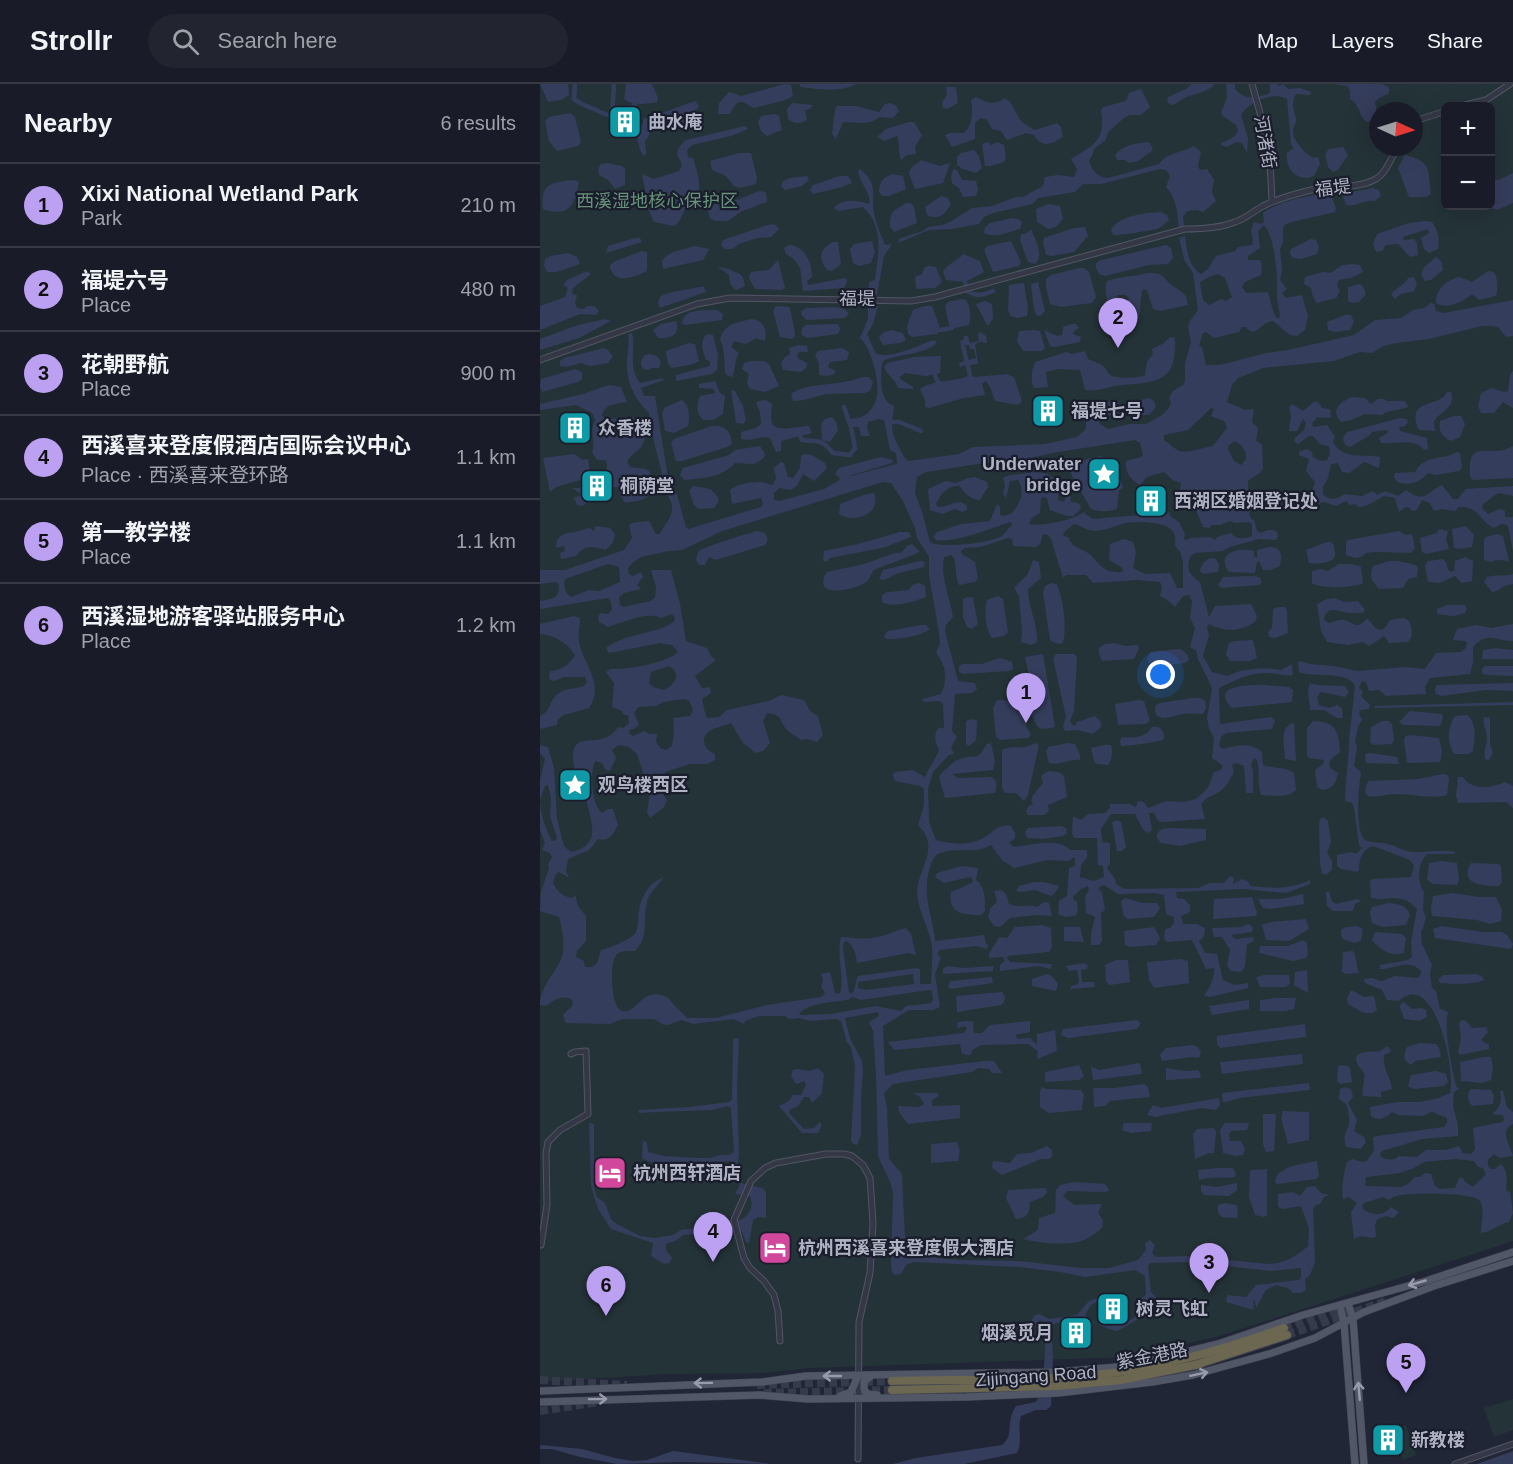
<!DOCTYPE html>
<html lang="en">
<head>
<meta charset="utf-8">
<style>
  body { margin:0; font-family:Helvetica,"Noto Sans SC",sans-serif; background:#222530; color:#f1f3f6 }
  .controls { position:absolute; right:18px; top:18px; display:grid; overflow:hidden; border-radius:9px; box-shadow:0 6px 24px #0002 }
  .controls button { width:54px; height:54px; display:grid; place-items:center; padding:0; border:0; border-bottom:2px solid #373a45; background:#191c28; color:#f1f3f6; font:30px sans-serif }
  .compass { position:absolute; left:829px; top:18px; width:54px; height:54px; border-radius:50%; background:#191c28; box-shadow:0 6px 24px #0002; rotate:94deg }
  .you { position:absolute; left:621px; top:591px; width:21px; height:21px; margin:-15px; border:4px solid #fff; border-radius:50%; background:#1a73e8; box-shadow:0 0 0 9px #1a73e833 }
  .badge { display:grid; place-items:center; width:39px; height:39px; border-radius:50%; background:#bca0f2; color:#111; font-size:20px; font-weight:700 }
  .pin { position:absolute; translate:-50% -50px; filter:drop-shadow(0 2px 3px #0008) }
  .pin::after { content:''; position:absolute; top:32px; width:21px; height:18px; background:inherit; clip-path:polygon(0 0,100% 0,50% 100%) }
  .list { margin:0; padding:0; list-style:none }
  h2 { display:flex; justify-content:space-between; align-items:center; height:78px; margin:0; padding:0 24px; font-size:26px }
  h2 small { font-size:20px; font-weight:400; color:#9fa1a8 }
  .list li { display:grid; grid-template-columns:39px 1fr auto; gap:18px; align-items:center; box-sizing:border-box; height:84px; padding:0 24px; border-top:2px solid #373a45 }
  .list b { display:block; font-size:22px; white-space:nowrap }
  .list p { margin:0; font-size:20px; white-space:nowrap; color:#9fa1a8 }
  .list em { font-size:20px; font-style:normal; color:#9fa1a8 }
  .icon { flex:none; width:33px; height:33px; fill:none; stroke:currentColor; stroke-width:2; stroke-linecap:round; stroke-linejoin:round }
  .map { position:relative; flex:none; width:973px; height:1380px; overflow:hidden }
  header { display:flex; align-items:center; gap:36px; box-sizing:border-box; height:84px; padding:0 30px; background:#191c28; border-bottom:2px solid #373a45 }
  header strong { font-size:28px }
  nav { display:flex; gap:33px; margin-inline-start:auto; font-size:21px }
  .search { width:420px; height:54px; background:#222530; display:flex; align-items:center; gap:15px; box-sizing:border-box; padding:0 21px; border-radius:33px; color:#9fa1a8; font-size:22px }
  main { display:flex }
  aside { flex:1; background:#191c28 }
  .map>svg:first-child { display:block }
  .green { fill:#243338; fill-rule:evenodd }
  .water { fill:#353d5c; fill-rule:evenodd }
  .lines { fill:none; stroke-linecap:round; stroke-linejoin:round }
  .canal { stroke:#353d5c; stroke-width:4.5 }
  .highway-tunnel { stroke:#363b4b; stroke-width:8; stroke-dasharray:8 4; stroke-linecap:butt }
  .minor-casing { stroke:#525564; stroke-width:7 }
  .major-casing { stroke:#3e4150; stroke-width:8 }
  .highway-casing { stroke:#3f4251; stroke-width:10 }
  .minor { stroke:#343846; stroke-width:5 }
  .major { stroke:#525767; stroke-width:7 }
  .highway { stroke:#6c6751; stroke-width:8 }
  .oneway { stroke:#979bac }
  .labels { text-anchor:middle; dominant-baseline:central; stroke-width:4.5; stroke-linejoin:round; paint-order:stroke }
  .poi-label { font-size:18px; font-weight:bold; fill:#aeb2c3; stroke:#1a1d2b; text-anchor:start }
  .street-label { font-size:18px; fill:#aeb2c3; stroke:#1a1d2b }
  .park-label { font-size:18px; fill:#67927a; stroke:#1a1d2b }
</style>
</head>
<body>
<header>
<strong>Strollr</strong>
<div class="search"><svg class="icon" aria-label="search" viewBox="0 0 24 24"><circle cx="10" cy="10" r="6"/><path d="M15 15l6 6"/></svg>Search here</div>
<nav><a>Map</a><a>Layers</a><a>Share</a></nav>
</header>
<main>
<aside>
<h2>Nearby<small>6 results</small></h2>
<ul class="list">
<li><span class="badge">1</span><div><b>Xixi National Wetland Park</b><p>Park</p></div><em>210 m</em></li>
<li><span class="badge">2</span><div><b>福堤六号</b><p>Place</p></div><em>480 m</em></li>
<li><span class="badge">3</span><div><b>花朝野航</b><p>Place</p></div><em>900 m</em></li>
<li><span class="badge">4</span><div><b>西溪喜来登度假酒店国际会议中心</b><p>Place · 西溪喜来登环路</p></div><em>1.1 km</em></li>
<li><span class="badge">5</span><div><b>第一教学楼</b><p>Place</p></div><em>1.1 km</em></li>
<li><span class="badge">6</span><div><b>西溪湿地游客驿站服务中心</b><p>Place</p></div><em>1.2 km</em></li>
</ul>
</aside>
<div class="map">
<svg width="973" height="1380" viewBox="0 0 973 1380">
  <rect width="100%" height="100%" fill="#212636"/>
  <g class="green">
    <path d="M0 0H973V1157L680 1252 588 1273 269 1284 224 1289 125 1290 0 1298ZM906 22H950V122H906ZM838 27H874V63H838Z"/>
    <polygon points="973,1315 973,1346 954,1353 944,1324"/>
    <polygon points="866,1341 876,1371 863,1376 853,1345"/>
  </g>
  <g class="water">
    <polygon points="0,0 28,0 29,11 21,16 8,18"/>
    <path d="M86 0H112L118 14 117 18C106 20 93 22 84 15Z"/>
    <path d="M245 0 251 1 253 12C242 19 227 20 214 24 201 17 198 13 190 30H178L179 19 189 8 201 12Z"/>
    <path d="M260 0H316C299 9 278 5 260 3Z"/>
    <path d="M652 0H675C666 9 656 9 644 14 640 16 637 20 632 21L627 18 628 13 646 5Z"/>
    <path d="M686 0H695V5C706 17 717 14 730 9V0H737L739 2 743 0 748 5 760 4 771 8 770 11 756 10C751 19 753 25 756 34 757 39 753 42 753 48 753 57 766 70 773 74L778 73 780 80 774 92C758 99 745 85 747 69L754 64 751 61 747 15C735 7 708 18 701 31L708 54 707 69 702 59 697 58 686 63 680 60 695 52 698 47 696 41 683 32 681 29 687 13Z"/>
    <path d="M795 0H842L849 3V10L839 14 835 18 838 36 827 38C818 31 820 20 810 15V6L807 2Z"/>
    <polygon points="406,3 416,3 418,19 407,25 403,24 402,18 407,11"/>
    <path d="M601 5 610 23 601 31H590L584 34 568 48 566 56 555 64 549 78C553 87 557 93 568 94L619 80C627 68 643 69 654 62L661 68 658 82 660 86 667 85 674 96 672 108 676 117 663 128 657 126 647 127 643 133 644 143 639 144C637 128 637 115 626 103L630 92 626 86 620 85 561 100H543L535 108 498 114 492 120 453 129 444 133 439 140 412 145 389 146 358 159 359 155 383 147 388 143 403 141 412 137 432 124 452 122 476 113H483L503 102 505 93 518 91 534 93 537 85 531 75C554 61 566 56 561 26L563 23 586 17 589 9Z"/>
    <path d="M436 13C447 19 454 22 465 14 473 20 474 25 479 34 482 39 489 43 495 46L517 39 521 43 523 53C512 60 502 65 494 51L486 49 467 56 461 47 452 45 447 36 441 34 435 39V55L412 63 405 51 410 49H424C433 40 433 28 431 16Z"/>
    <path d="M155 17 159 22C151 34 137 49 121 41L119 34 122 29Z"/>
    <path d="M252 19 273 21 270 25 265 26 267 36C260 40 254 40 248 35L247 25Z"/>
    <path d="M350 19 356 21 359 27 353 34 339 33C331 42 314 38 303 38L296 55 292 50 295 26 297 22H316L339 28 345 20Z"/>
    <polygon points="30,29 35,33 41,58 38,62 17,67 9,57 5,37 9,33"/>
    <polygon points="235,30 239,32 242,46 227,52 221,47 218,38 221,32"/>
    <path d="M107 34 111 36C111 45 111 51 105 57L106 70 104 72C99 68 96 50 97 43L103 40V35Z"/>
    <path d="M369 38H374L382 51 375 63 376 70 367 71 361 76C358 67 360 60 357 52L344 57 337 53 346 45Z"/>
    <path d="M205 42 208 45 191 52 152 61 147 66 148 73 153 74C156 83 163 104 157 113 154 118 147 121 144 127 140 135 141 137 134 142L114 138 110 130 102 90 114 95 139 87 142 81 137 70 139 63 146 56Z"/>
    <polygon points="448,58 451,61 457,58 464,61 466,74 464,78 451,82 445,82 442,60"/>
    <path d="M606 58 610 59 613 66 598 77 589 79 585 76H577L575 71C583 61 594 60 606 58Z"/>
    <polygon points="803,63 808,71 798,86 793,88 788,83 785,70 789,65"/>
    <polygon points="434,66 439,72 442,84 436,89 423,85 417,81 417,73 421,69"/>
    <polygon points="199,69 211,69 217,94 216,100 200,104 194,102 186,92 172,86 170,77"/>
    <path d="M865 71C892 78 888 85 891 110L886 113H869L858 84Z"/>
    <polygon points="381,76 400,82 410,79 403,99 375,105 369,90 371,84"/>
    <polygon points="68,79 82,82 85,85 85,101 75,105 68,96 59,91 58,85 61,80"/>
    <path d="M320 85C340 102 330 108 334 129 336 140 341 151 345 161L352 160 344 172 337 211 328 210 329 198 335 196C338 169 345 143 323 123L298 127 294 124C304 113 318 117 329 120 332 108 319 100 318 87Z"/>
    <polygon points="413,85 417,86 422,96 436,97 438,105 436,112 423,113 419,104 412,99 411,93"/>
    <polygon points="973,89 973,119 957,126 944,122 950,122 951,96 958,96"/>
    <path d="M352 90 363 92 366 105 349 112H342L339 108C339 98 343 94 352 90Z"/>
    <polygon points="267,92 269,96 262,102 245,106 241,102 243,97 250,94"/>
    <polygon points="300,92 308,92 312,99 302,103 273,110 270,106 273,101"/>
    <path d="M34 96 39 98C35 121 29 134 3 125 0 99 12 98 34 96Z"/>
    <path d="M833 104 839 106 841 112 835 117C825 115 816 123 806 121L803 113 806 109Z"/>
    <polygon points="219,107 226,108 227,118 200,128 188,137 175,137 170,134 168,127 170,121 200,115"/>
    <path d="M784 110 792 113 796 124 795 128 752 138 745 141 743 144V158L740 165 742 187 740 196 747 205 742 209 746 214 762 211 768 232 765 246 757 252 750 251 733 237C723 238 720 246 712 248L705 243H702L699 248 674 254 666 248 663 249 659 261 662 263 666 281H680L726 269 748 266 814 251 835 236 861 234 873 226 884 224 891 219 894 220 896 227 904 229 973 216V252L966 253 959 244 953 242H942L889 255 856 259 843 262 832 269 820 268 794 277 723 284 698 294 692 301 687 318 705 326 714 325 712 338 718 344 716 357 722 360 723 384 721 388 708 397V406L714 411 709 430 711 435 714 436 717 447 721 449C727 446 731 444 737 448L738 452 736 456 719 455 690 463 683 467 655 469 650 473C646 486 650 491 660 498L669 533 675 522 711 520 717 532 715 538C700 548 684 548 669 540L667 544 669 551 663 572 672 588 688 592C701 584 726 583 741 586L752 580 753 591C743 593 738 589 729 589 708 589 698 595 679 604L680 640 731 633 735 637 732 645 686 649 681 653 679 661 682 665C697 662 709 657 722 668L723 681C734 685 745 682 754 689L756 706C747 715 733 711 721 711 717 700 720 688 717 676L714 674 711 681 713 686V709H706L704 682 696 679 692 681 694 687C691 695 686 703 679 708 672 712 666 713 661 720L665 735 622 738 618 737 614 729H609L612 746 609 749 603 746 595 730H571L561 745 562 758 570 759V780L567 783C570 790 576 793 576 800L584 805 658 804 670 799H684L690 792 694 794 693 800 702 795 708 797 710 802C734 804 748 806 770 796V800L746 809 703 805 636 808 637 814 644 815 650 821V828L641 832 643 840H656L665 844 664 852 659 857 665 869 677 870 683 896 694 901 708 899V904L670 913 664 912C669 905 675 893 674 884L666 885 652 856 627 858 624 854 625 845 630 844 634 839V833L626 830 624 811 615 809 578 810 564 801 558 804 562 808 565 826 561 829 562 857 559 861H551V849L555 833 546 829 545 813 549 806 548 802 541 805 533 813 534 817 537 816 538 828 535 832 525 833 518 830 519 817 527 812 529 784 535 782V773L528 777 507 776 474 784 462 776 451 761C447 763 442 765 438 766 425 767 412 765 400 769 389 772 386 800 387 811 388 827 394 841 395 857L444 851 446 860H448L447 865 437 862 400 866 397 870 401 874 395 890 400 923 393 926H369L343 942 345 992 368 986 445 977H454L462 989H452L449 985 438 984 432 988 353 1000 344 1009 347 1023 349 1075 362 1090 365 1155 372 1171 419 1176 479 1177 541 1184H569L598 1176 606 1166 605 1159 610 1156 615 1161 612 1169 616 1173 647 1172 729 1180C746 1179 755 1173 768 1162L769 1145 761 1122 743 1125 738 1123V1110L753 1108 760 1112 767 1103 775 1102 781 1109 789 1111 784 1113 780 1120 776 1121 773 1125 775 1178 770 1191 765 1195 766 1206 761 1209H753L748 1204 736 1201 726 1206 716 1224 715 1217 713 1216 714 1226 686 1218 687 1211 706 1213 716 1201 759 1196 761 1193V1184L731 1187 650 1178 610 1179 608 1182 611 1208 616 1213 607 1225 606 1233 598 1235 578 1247C568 1246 560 1240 550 1237 539 1234 522 1237 511 1241L513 1273 511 1322 506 1326H496L481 1332C477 1344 483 1358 477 1369L424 1380H353L376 1374 462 1361C475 1351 465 1338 476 1322L496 1318C505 1305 505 1261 506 1244L500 1236 493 1246 476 1245 475 1241 490 1239 495 1231 500 1230 509 1235 537 1231 549 1217 561 1213 562 1215 551 1221 545 1231C561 1247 583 1244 599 1230L600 1221 597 1215 604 1213 606 1210 605 1192 595 1186 545 1193 520 1188 479 1183 375 1178 367 1180 361 1190 355 1191 352 1188 351 1179 353 1109C351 1095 342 1084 338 1071L336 990 333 947 329 938 339 932 338 928 305 934 310 954 322 977 323 988 321 1011V1051L317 1061 313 1060 311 1056 315 983 311 963 307 959 301 937 296 935 270 937 259 934 249 935 245 932H219L205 937 204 940 194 935 153 940 142 936 128 941 122 940 114 935H82L70 940 26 939 23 931 33 921 32 916C22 910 14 916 6 922L0 921C0 903 14 891 21 875 26 863 22 844 19 833L0 827 1 808 9 784 8 780 12 773 10 769 2 766 5 759 0 746V717C1 732 5 744 12 757H15L17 753 10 733 11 715 8 701 5 702 0 716V696L5 675 0 669V661L8 663 14 684 17 735 24 762 31 768C68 760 46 729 44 704 37 695 27 670 37 660 43 653 66 662 78 643L83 644 89 639 88 631H84L82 627 72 623 74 599 66 588 70 585C86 586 127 579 138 568L132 561 120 559 69 569 66 564C85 549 113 551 134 538L135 534 132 530 121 534C106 527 83 539 68 543L59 538 58 532 61 529 68 530 72 526 71 518 68 514 0 525V517C12 515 22 514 18 499L15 498 0 500V486H25L84 466 92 454 89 442 91 439 109 437 116 450H120C123 441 132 435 132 425 133 416 126 412 124 403 122 397 122 391 121 385 116 366 111 349 109 329 96 316 86 300 87 279 87 269 90 260 88 250L92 249 93 253C94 270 89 285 100 299L123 294 124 296 101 304 104 312H115L128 394 130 402 137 411 146 443 148 445 221 423 223 420 221 414 192 420 190 406C195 401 210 398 219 398 224 397 228 401 233 401L236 394 234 384 241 378 244 379 248 393 253 394 260 384 261 372C270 366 277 376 285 379L287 384 274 397 263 390 257 402 251 406 239 404 234 409V416L239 417 284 405 301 395 295 390 299 384 341 373 353 376 352 379 309 392H311L357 380 356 369 350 366 344 336 339 335 328 338 327 344 330 352H321L319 343H311L306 337V333C321 339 334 327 337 312 340 298 331 263 320 254L328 235V222H338L333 240 327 250 336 270C352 275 378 261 394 256L397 258C390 270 356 270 343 277 340 286 340 308 346 316 348 319 351 320 354 322 352 343 349 346 360 365 363 370 363 373 368 377L419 370 433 363 505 360 537 353 546 345V330L554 326 560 340 568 345 590 340H606L622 331 629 324 631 318 629 314 633 307 643 301 645 296V280L651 258 648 243 650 237 658 226 653 189 644 175 639 154 645 152C647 166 648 182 661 190L668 185 676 172 695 167 698 163 712 161 713 155 711 146 714 138 721 140 724 138 723 129C738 118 764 112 784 110ZM724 141C735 152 738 195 737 209 736 217 740 225 740 233L737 235C732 227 731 217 728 208L706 209 702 203 705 198 721 191 722 181 720 176H708V172L720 164 718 147ZM678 190 685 194 692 213 686 217 681 215 669 221 663 216 660 198 671 192ZM671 324 674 325 671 332 684 337 687 344 673 362C665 363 645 370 640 367 634 365 629 359 624 356V351L648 346ZM595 356 600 359 603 371 601 373 586 377C585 388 590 395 600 401L607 393 624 388 633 396 641 399 638 416 651 414 663 443 670 444 671 441H680L690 437 695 439 709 438 712 440V452C704 455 696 456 691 449L677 453 675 456 670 453 650 454 647 456 644 455 645 450 639 438 630 432 629 428 623 433H618L610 430 601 431 552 435 544 428C534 436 501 443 489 440L491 435 500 429 501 414 504 413 507 415 510 426 527 432H533L540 426 541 422 538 419 531 418 530 411 527 409 524 418 518 416C522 390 504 385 482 390 475 391 469 390 463 394L465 402 463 410 466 414 470 397 478 396C485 408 481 419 471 430L463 432 460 431V423L457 420 450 437 421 440 397 448 393 453 396 456C416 459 451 444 471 438L472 441C469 444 465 449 462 452 450 459 401 465 390 458L382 428 375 409 377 393 386 388 470 375 490 378 495 373 512 369ZM695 357C704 362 711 373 701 381L694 377 688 365 689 361ZM343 398 351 399 363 417 375 444 377 454 389 472V491L399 549 400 559 396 569C406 581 408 596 401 610L382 615 384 618 399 617 403 620 404 644H398C394 651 394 658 399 665 396 676 389 682 385 693L373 686 355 688 353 691 355 697 380 702 384 705V721L378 741C401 764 379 782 377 807 377 824 387 840 391 857 394 870 391 886 391 900H380V885L376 884 318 892C315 898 316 904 312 910L309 908 303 865 304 858 307 857C314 863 316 870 317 879L368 869 376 871 371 850 366 844C356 846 346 852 337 853 325 856 313 854 301 853 296 870 306 901 299 910L295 909 290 888 281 890 283 896 281 902 285 909 281 913 227 921 176 934H147C144 930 141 928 137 924 134 922 131 916 128 914 101 899 96 935 80 926 71 921 69 877 77 870 82 866 89 867 95 867 110 852 102 837 107 817 110 807 118 802 123 794 110 797 101 813 99 826 98 834 99 843 95 850 91 855 68 865 61 866L57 879 52 883H45L44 877 36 873 37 867 46 857V832L38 822 35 811 33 814C23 813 17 807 13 799L15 791 19 788 29 794 26 787 28 775 49 766 58 755C70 758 73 750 78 741L73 725H68L62 729C51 720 50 689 55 677L62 679 65 685 70 687 76 674 72 666 79 661 89 663 97 670 110 710 107 728 110 734 124 723 127 716 122 709 125 688 150 680H167L175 676V670C165 666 158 654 171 646 176 643 185 642 191 639L203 659 216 669 223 667 230 659 223 637 227 629C245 631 238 637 248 647 252 650 257 653 261 656L268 655 277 658 283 651 278 632 271 628 264 616 241 611 229 617 187 626 179 633 167 634 165 629 162 615 171 609 170 603 162 604 155 592 176 576 171 572 167 564 146 557 140 520 131 486H111L116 503 115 513 111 517 83 523 80 521 79 513 84 509 101 505 97 501 103 493 101 488 93 492 89 490 88 485 91 480 101 473 128 467 142 466 182 447ZM585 439C597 438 632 436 635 452 636 455 635 458 635 462L640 468 643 478V504H637L630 489 605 490 593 484 596 468 593 458 584 455 570 460 569 476 583 484 582 488C561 490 560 478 548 469 539 463 532 464 529 454L524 452 523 449 534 440C540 441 544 445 549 446 560 449 575 442 585 439ZM503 450 508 451 511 455 523 494 526 491H546L553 499 597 496 620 498 622 503 620 512 626 515 635 523 643 512 649 511 652 517 650 534 655 544 650 563 656 566 658 575 672 604 667 634 669 644 674 655 672 674 683 682 680 686 674 688 668 704 656 715 644 718 626 717 608 724 604 718 598 717 596 723 590 720H570V724L565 729 548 730 541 736 533 732 532 749 534 754H557L558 781 563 782 564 793 554 797 540 793 541 781 547 774V766H530C518 753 491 761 474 763L469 759 475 754V749L471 742C457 739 453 750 441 755 427 762 410 760 396 756L389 738 388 705 393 688 409 671 414 670 411 663 417 653 412 647 415 610 432 609 437 605 435 599 418 597 405 547 406 541 413 533C410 512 400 494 404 473L412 471C418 479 414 492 419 501L435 498 438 494 435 478 422 470 421 467 425 464 440 463 468 454 472 455 473 462 496 463 500 460ZM68 480 79 483 80 498 59 507 49 506 31 513C25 509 23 502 25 495ZM129 582C143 590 134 601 124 606L113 603 109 599 111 588ZM144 615 149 617 153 625 150 632 133 634 134 648 132 662 126 666 120 664 116 658 117 650H110L104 647 93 652 89 649 90 645H94L99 641 94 629 98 623 116 622 123 618ZM373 890 374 900 326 906 318 904V898ZM389 906 392 907 393 916 391 919 366 922 361 927 335 922 291 930 259 931C264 919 295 918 308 916L312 913 321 916Z"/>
    <path d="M401 112 408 114 411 120C405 130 399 137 387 131L385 123Z"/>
    <path d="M366 119H371L374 123 377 139 354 148 350 143C350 125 353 128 366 119Z"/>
    <polygon points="509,120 520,122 523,135 516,143 508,145 497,138 496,125"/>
    <path d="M621 128 627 131 629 136C625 139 621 143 617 145 614 146 576 152 573 151L571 145C582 131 604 129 621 128Z"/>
    <path d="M472 134 478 135 482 138 480 145C469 148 455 155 444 149L445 143 450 139Z"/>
    <path d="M886 137 892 138C898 147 900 154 898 165L889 169 884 165 881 154 889 149 888 145 863 153 864 156 874 155 877 159 878 171 870 173 858 160 846 161 842 167 836 168 833 160 837 150 869 139Z"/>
    <polygon points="231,140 236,141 239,145 231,153 217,154 199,160 192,165 185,165 181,161 183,156"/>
    <polygon points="545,143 548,152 534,168 511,172 506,171 503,159 504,154 534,144"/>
    <path d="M491 145C495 156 505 171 495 180L488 178 480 156 481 150 487 149Z"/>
    <polygon points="95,154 100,154 102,158 66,169 68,162"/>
    <polygon points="771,155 776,156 779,163 777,170 761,175 753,174 750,170 751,165"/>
    <polygon points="332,157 335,168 331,179 319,182 313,179 310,165 314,160"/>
    <polygon points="471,157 481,178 479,182 453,188 444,166 447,162"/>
    <path d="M293 158H298L301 180 292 187 287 186C277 173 280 165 293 158Z"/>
    <path d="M249 161C265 162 272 179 272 193L267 197 268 201 306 194 307 198 304 204 263 207C260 189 264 180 246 170L244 164Z"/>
    <polygon points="626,161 631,164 633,174 628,180 609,181 565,192 559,190 556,184 556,179 561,176"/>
    <path d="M154 162 169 165 163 176 123 185 122 177C129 166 143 167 154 162Z"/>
    <path d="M102 167 107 168V187C95 193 73 202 70 182L73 178Z"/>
    <polygon points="28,169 37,173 40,180 17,188 7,188 4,181 5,175 11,172"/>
    <path d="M423 170 440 177 444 188 425 198 406 196 403 188C407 179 417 178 423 170Z"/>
    <polygon points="896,173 901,177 903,186 891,196 885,197 881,191 884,183"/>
    <polygon points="238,176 245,204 242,206 215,205 209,194 211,188 229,186"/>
    <polygon points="813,180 820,181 823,188 811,194 799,196 797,202 800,207 796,214 777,219 773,213 771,204 764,200 765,193 783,188 791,189 802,181"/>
    <polygon points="389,182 396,183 402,198 395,204 376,205 375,193 382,190 385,183"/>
    <path d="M178 183C182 183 200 188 202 192 204 194 204 199 205 202L197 206C189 202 190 199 189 191Z"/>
    <polygon points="539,184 544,184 549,188 556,213 552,219 521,223 510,220 506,203 506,195 511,191"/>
    <polygon points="47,187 51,190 33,204 32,210 37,211 35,219 37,224 44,225 47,222 54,222 59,227 56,231 40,230 0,246 0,222 25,213 28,204 23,201 27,196"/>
    <path d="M948 187 954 188C958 195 958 204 956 212L939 216 932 210C923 218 907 226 896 219 896 204 906 197 919 193L932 198Z"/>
    <path d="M608 189C625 188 622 194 633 202 638 205 642 208 646 212L648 221 620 227 613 225 607 206 603 205C599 215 602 224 598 234H590L585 220 589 215 586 211H578L575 222H570C566 213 564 207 567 197 581 192 594 193 608 189Z"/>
    <path d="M874 193 877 200 874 207 861 210 855 215 851 210C857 203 865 201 868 194Z"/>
    <path d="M498 198 505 227 500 232 496 231C493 221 492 211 491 200Z"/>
    <polygon points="484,199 488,225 487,232 477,234 471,232 468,226 469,201"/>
    <polygon points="820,200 824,204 826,210 819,218 812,219 808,217 808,203"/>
    <path d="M159 203H164L166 208 120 224 118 219 120 213C128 207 148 206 159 203Z"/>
    <path d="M422 215 426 216C431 225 431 231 429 241L410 245 405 222 408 218Z"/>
    <polygon points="445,217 452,220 453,234 449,241 447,241 436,220"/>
    <path d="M236 222 250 223C251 233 255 243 255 252L252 255 240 253 233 227Z"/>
    <polygon points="385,222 392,222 400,244 397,250 372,253 368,250 367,242 373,226"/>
    <polygon points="294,223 303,224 309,229 305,234 267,236 262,232 261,227 267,224"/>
    <path d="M171 226H177L183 230 182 236 145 241 142 239C144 225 159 227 171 226Z"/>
    <polygon points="805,231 811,231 814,238 810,246 795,248 788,246 787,238"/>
    <polygon points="65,235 71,237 39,254 0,266 0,255 38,241"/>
    <path d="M212 235C224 237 227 245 225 257L216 254 206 260 194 257 191 263 199 269C194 277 196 285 192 293L186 291C183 279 186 267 180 255 184 240 198 238 212 235Z"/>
    <path d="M136 237C141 251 130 255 118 254L113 246 121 240Z"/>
    <polygon points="293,240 298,240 300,245 298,250 267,254 261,250 262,244 266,241"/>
    <polygon points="531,240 536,240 539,244 535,246 533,250 541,253 540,258 514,263 510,262 504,246 517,252 522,251 523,243"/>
    <path d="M352 246 363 249 366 256 360 259 343 261 339 254C342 249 346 247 352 246Z"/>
    <polygon points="495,246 500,247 505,264 502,267 483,267 477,257 479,247"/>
    <polygon points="440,248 446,252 447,259 443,259 443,257 435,260 438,280 422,282 420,284 419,279 436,274 434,265 430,265 429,261 421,262 420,257 423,256 424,252 428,252 430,259 439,257 438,251"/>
    <path d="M167 250 173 251 178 271 177 286 172 290 136 297V291L170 282V277L166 276C163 267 159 257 167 250Z"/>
    <path d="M630 253 635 254C637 297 620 298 582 301 569 302 559 308 545 306L540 286 518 285 506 288 508 303 494 304C490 298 492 284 495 278L526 268 532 270 545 267 548 275C552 277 558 279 562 281 566 284 567 289 572 292 579 295 598 294 605 291L607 278 613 270 612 265 624 259Z"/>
    <polygon points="149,259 155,260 159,277 154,280 132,284 128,280 126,267"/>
    <polygon points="258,261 267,262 268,268 259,268 257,271 259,275 267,279 266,284 261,288 243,286 241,279 245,273 250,270 249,264"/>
    <polygon points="64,264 68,266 73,273 68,279 50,282 41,279 27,283 20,282 20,277 24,274"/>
    <polygon points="302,264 309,268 307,276 290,278 288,283 296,287 293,291 285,292 279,291 279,279 275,271 278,267"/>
    <path d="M110 270 117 272 121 278 119 284H112L108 286 103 285C100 279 100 276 105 271Z"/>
    <path d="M401 272 400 289 386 292 365 289 359 294 373 303V305L358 304C355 295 347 291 344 283L347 279 374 273Z"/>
    <polygon points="210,277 224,277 229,280 239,302 225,308 210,305 207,299 209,290 202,285 204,279"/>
    <polygon points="35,285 42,288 42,295 38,298 2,308 0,303 1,295"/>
    <polygon points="973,287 973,324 963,318 954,329 941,329 938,322 941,309 952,304 964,308 968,307 970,291"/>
    <path d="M467 290 474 293 482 317 478 321 455 317 450 303 446 297 442 300 445 311 424 314 389 324 385 323V316L380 305C394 295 415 299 430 291L435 293Z"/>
    <path d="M322 293H329L333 298 330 307 325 309 286 310 264 316 253 317 251 310C266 298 303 302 322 293Z"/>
    <path d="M175 297 180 309 185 312 183 330 173 336H163C156 328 156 321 160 312L175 309 174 305 159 304V300Z"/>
    <path d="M69 301 81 303 87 318C76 320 64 320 62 332 72 339 85 330 96 334L97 340 72 345 69 350C80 355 91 351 101 346L105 354C101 369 93 366 87 378L90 383 106 385 110 388 113 409C105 416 94 419 84 418L77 403H71L68 390 66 389 67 381 66 376H57L52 368C56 357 49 346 55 336L52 329 36 321 0 326V320L43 310Z"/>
    <polygon points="191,306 195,307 203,322 206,336 203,340 196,339"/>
    <path d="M907 308H911C916 324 901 327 894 337L895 347 879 346C865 313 899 325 907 308Z"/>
    <path d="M812 313 825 314 831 320 838 315H844L847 317H865L868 323C859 327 849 325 842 331L825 330 811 336 801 338C790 326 800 318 812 313Z"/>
    <polygon points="609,314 614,317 616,323 609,331 601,331 594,324 595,318"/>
    <path d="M142 316C150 322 150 333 148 342L134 349 125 347 122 330 124 324Z"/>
    <path d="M226 316 232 320C232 325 230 334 232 339 235 349 260 342 269 342L272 349 241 357V367L236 368 230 354C219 351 212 358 201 355V348L216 344 221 340 220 328 216 319 218 317Z"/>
    <path d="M570 317C580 317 581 320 584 328L581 334C570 334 566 331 566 319Z"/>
    <path d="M774 318H778L782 324 790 325 791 334 777 333 772 339 773 343 787 341 795 353 793 358C804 377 822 369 840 373L839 384 824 378 809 389 802 388 798 379 791 380 788 394 783 403V410C790 417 797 416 804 410L822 412 833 407 837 411 845 407 858 412 866 406C885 421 888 407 902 401L913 415H918L926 405 973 402V412L958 409 943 420 942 424 948 430 960 425 965 427V433H973V467L968 442C961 438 960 441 954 444 939 437 940 422 918 423L916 427 902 425 894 427 890 419 882 416 877 426 872 427 870 424 866 423 859 428 855 414 844 412C835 416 829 423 818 423L816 420 810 421 806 417 796 422 784 418 760 425 754 424V420H762L770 413 775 398 766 387 769 375 759 371V368L767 365 772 368 773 373 781 377 787 376 790 370V363L780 360 773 352H769L758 360 755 358 754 355 764 346 766 339 763 335 757 347H749L751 331 749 323 752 320 763 327Z"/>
    <path d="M914 332H921L925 340 920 353 911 357C902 353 898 347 900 337Z"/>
    <polygon points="292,333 296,338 298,346 290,358 282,356 281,340 285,335"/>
    <path d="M860 334 866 335 868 338 865 342 859 343 860 347 887 354 888 365 884 366C874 353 856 361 841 359L839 354 849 348 846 346 832 348 830 351 810 363 805 361 803 354 807 348Z"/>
    <path d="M172 342C185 341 191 347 192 360L187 363 142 377H136L131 359 134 355Z"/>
    <path d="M220 362 225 370 224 374 214 380 195 379C181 394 163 394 144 396L140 391 143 384 189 371 195 366Z"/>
    <path d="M973 362V394L932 396C929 390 930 388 930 382 930 363 945 367 959 367 963 367 969 364 973 362Z"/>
    <path d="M917 368 920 369 922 384 919 387 895 391 888 389C879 399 870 402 857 398L854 393 855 389 875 388C885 370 901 377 917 368Z"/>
    <polygon points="34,370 43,376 48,375 50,386 47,399 50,401 52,409 49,410 49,418 42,417 46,419 43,422 37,421 34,413 40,412 40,409 32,404 40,404 41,397 40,396 16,403 10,408 3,374"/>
    <path d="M561 372C576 378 579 390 583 404L579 406 577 425C568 428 560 428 551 425L530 388 531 384 547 375Z"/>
    <path d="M435 393 447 398 448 403 440 416C432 416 423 409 420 402 408 401 401 409 396 420L398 423C412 423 417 413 427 422V426L422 428 415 425 403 430 390 426 388 405 406 397 416 399 428 394Z"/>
    <path d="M153 402C165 404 175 403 179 417L174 424 159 425 154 421 149 407Z"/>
    <path d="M334 409C342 430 314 440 299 430L300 420 324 411Z"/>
    <path d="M58 442 70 444 75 450 73 458 66 466C52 462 45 460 36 472L21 475 20 469 25 467 24 462 16 464C17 447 28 450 39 447 43 446 46 444 50 444L54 447 55 443Z"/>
    <polygon points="926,442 934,451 932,463 921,465 914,464 912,445"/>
    <polygon points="899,445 908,447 906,455 909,465 886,470 882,468 880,454 897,449"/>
    <path d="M217 447 225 449 228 455 225 461 176 476 169 473 165 481H159L156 476C156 474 158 468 159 467 161 464 212 448 217 447Z"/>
    <polygon points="859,447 866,451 872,450 875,464 871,469 836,468 826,469 821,473 815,474 806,471 806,458 808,456"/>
    <polygon points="360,448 369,448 371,453 346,463 290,474 286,478 283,476 284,467 318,460"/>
    <polygon points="958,450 963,452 969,477 957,476 951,478 944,476 944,456 946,453"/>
    <path d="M787 458H791L794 461C794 465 796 469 795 472 792 480 776 480 769 479L766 466Z"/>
    <path d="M372 460 380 468 334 486C331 490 330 495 326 498 314 507 270 515 287 488L324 480 355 469H361L367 462Z"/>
    <path d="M729 463C742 463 742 471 740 482L730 486H723L719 477 717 478 715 489 689 488C674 468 700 463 714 467V472L717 474V466Z"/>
    <polygon points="925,473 933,477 932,497 922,499 915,492 900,499 888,498 885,481 888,477 903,475 906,478 908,486 911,488 914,487 915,477"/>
    <path d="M671 474 676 475 679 481 678 488 663 490 660 487C662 480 664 476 671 474Z"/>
    <path d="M493 476 499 478 501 494 488 505C488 523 498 540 497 558L491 561 481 558 482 548 479 512 474 504 488 490Z"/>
    <polygon points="380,477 385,478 384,483 359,489 344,496 339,495 343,486"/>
    <path d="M849 477H858L876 481 878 485 877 493 868 495 863 504 839 505C833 496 828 496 833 482Z"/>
    <path d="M799 480H812L821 483 823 499C815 504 779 505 772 499V487L781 485 788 487Z"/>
    <path d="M973 490V500C962 501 960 507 952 508L944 498 947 493C955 490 964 493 973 490Z"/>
    <polygon points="715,492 720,494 722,498 719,501 681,504 678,501 683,493"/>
    <path d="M379 499 385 502 386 513C374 517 354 525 342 518V511L347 508 369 506 372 501Z"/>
    <path d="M511 499 516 500C523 510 528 549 522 560L515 559 510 556 503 508 505 502Z"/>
    <path d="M458 512 463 515 468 548 464 552 452 554C445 545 444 526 447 516Z"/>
    <polygon points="428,513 433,514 438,540 432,545 427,543 423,533 423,515"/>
    <path d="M795 514 804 518 818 517 825 526 823 529C818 529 813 529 808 529 797 527 786 521 784 536L788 539C793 539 799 535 804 536 814 538 817 547 827 534L835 544 841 546 845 544 850 536 864 534 869 537C872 546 874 551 868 558L849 559 844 552 829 562 823 558 808 561 787 558 781 547 777 520 787 515Z"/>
    <polygon points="907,521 925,521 927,525 925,529 914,532 897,530 897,525"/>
    <polygon points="738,523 745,523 747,527 748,549 735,554 729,553 728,548 732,544 733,525"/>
    <path d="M34 532 40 534C40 542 38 551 39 558 44 581 65 601 49 624L24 631 18 635 17 641 0 645V632C12 627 9 615 19 609 26 604 36 605 44 602L47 598 45 593H24L14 597 9 595 10 587C20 587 31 580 35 571 27 559 15 551 0 550V540Z"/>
    <path d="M973 540V557C957 558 948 546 933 563V579L930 590 890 594 885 603 886 610 846 612 839 606 829 607 826 598 822 597 819 604 823 608 821 612 830 621 829 625 820 626 819 630 822 635 818 643 815 658 817 662 814 682 821 688C819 702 814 747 825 756 830 759 842 758 848 760 856 762 866 768 874 768 887 768 904 765 916 768L914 770H888C877 777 877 799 884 808L883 826 886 834 881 849 882 860 892 881 890 890 892 904 896 907 900 925 908 928C903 943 912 984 916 1002L919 1005 914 1008 913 1022 918 1041V1052L882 1055 842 1067 840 1069 841 1073C848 1076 854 1077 859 1072L877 1073 886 1066H906L919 1062 923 1069 931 1070 935 1065 933 1044 962 1038 964 1036 963 1031 952 1030C961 1023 962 1017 960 1007H963L967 1023 973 1028V1040C958 1047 971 1062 973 1072L959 1074 954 1070 948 1076V1082L951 1085H955L961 1080C968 1087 967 1097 966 1106L970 1108 973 1129 969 1138C959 1140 949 1149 941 1149 941 1139 945 1125 940 1117 934 1108 868 1108 857 1112 854 1112 852 1114 849 1116L843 1113 824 1119 822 1122 824 1126C834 1132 843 1132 851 1123L859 1128 853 1134 846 1132 837 1135 835 1141 836 1152 834 1154 820 1152 814 1155 811 1128 817 1119 809 1113 803 1115C801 1106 804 1087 807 1078L812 1075 822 1078 827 1077 834 1066 833 1053 837 1052 904 1043 907 1039V1034L892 1028 882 1032 859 1031 852 1028C846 1034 838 1038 831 1032L830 1023 858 1018H880L899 1014 910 1009C916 985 894 884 859 917L847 916 842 906 825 899 824 895 832 894 842 897 855 892 877 894 880 892 881 887C869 874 854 885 840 885V881L868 876 872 873 871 857 877 825C861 807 850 818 831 814L830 797 833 795 871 793 874 782 870 776 833 762C822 765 819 776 819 786L817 788 801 785 797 782V771L811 768 816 770 822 764 819 761 814 724 812 719 805 717C805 697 809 676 809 657L815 601C805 586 773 594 759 588L758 578 760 577 770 580 794 582 817 587 865 583 885 585 896 569 921 568 925 565 927 560 926 557 913 556 917 545 937 541 951 544ZM916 1075 934 1077 938 1083 943 1084 946 1090 933 1103 925 1098 923 1094H919L915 1104 900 1105 895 1102 891 1090 885 1089 880 1093H875L868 1100 861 1103 825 1102 826 1093 860 1089 874 1084 884 1078Z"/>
    <path d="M381 541H386L390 545C380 553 359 555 346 555L344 552 348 547Z"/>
    <polygon points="713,556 717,574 710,577 690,577 686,570 689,559 694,557"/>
    <polygon points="574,559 585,562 597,561 599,564 594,575 562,577 559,569 559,564 565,560"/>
    <polygon points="955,564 973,566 973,575 942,575 943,566"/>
    <path d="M639 565C645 567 647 569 649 576L645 579 619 582 609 580 607 574 610 568Z"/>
    <path d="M503 570 515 643C510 644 504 646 500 644 492 640 488 612 486 603 491 593 487 583 485 573Z"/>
    <polygon points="516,570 535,570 537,574 534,627 530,637 532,641 535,642 537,638 555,632 560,637 562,642 553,650 538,646 528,647 524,646 523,642 526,633 513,574"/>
    <polygon points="460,574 472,578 473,585 469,587 422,590 419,587 419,582 423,580 442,580"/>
    <polygon points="945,582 973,582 973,592 948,591 942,590 942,585"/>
    <polygon points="770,599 777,601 805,602 809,608 805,613 781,608 777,613 779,621 789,624 797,621 802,624 803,634 797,634 784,626 770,626 768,606"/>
    <polygon points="973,599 973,607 945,606 902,612 896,610 895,605 897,601"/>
    <path d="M725 601 749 603 753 606 752 618 692 624C668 600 712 601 725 601Z"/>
    <path d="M653 614H660L665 617 666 624 663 630C656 630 649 629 642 630 632 632 613 641 615 622L620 619Z"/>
    <polygon points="457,616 475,617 480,629 486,635 486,642 491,651 488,654 460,656 456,653 453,624"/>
    <polygon points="599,616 604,617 610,637 606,640 578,641 575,620"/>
    <polygon points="973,618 973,621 834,624 835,622"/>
    <polygon points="870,627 902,630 903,634 900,642 863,641 859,638"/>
    <path d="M927 631C937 639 935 655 933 667L929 670H914C907 658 907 644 915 632Z"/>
    <path d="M944 633 950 634V661L953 668 949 676 945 675C943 666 947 662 947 654 947 645 942 642 944 633Z"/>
    <polygon points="431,635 437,637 436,656 429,662 426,660 426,637"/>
    <path d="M773 637C796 637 799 648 800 668 794 674 788 674 790 684L798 689C796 700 792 705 782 706L777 703 775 686 783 680 784 676 769 674 767 671V644Z"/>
    <polygon points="842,637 848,637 852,640 854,657 851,660 833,661 830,658 831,643"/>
    <path d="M754 639 756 677 745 675C745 663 738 642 754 639Z"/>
    <path d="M612 643C620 642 625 647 624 655 620 658 589 662 581 662L580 657 582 653C593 654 606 654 612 643Z"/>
    <polygon points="870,651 899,654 902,667 900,678 867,679 864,655 866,652"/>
    <path d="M451 659 455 678 453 686 412 690 418 694 452 693C458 698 457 703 455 709L405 714 399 693 401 690C406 685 413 677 420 675 438 668 434 681 447 660Z"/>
    <path d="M495 659 499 661 488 711 484 717 476 709H465L462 704V666C474 660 481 667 495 659Z"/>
    <path d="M528 659 535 660 540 671V676C529 674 520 682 509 679L506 668 508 663Z"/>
    <path d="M564 661H571C573 668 572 675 568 681L557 680 554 677 551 664Z"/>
    <polygon points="830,669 857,673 859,680 826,679 825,670"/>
    <polygon points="509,687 519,688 524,692 527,713 508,721 509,727 504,731 488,731 486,728 488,723 493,720 491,717 493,711 503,699 501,694 503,690"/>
    <path d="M903 690 908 691 909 695 907 711C898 715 866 710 855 710 845 710 835 715 826 711L825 706 828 697 878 695Z"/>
    <path d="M918 693H923C932 707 951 704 965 698L973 702V724L966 718 918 719 916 712Z"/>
    <polygon points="781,734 785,734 788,737 791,758 787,769 792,777 792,786 786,791 782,789 780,780 779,738"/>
    <polygon points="577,736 581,738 586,763 582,767 577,767 572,738"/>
    <polygon points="521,742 526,744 527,749 523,752 502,755 487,754 485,748 488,744"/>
    <polygon points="630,744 666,745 666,756 640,762 621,759 617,754 617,749 622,745"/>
    <polygon points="902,777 917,779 919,796 917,801 893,800 887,796 889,779"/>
    <path d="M931 779 959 780 961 783 962 798 959 802C944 802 918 801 931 779Z"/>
    <path d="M422 782 438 784 436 796C446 804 445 816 445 827L441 831C424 831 407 830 411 808L432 799 433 796 430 793 404 799 395 793 397 789Z"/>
    <polygon points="494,798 504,798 519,802 515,809 511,812 495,806 482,808 476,807 479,802"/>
    <path d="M461 806 466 810 469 820C478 824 488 820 497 823L504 818 509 819 512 832 497 831 470 834 460 843 454 842 448 833 450 825 457 817 454 807Z"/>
    <polygon points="789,807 792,817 796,820 817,815 821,817 815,820 813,827 793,827 787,822 786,808"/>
    <polygon points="912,809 939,813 956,813 962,826 961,837 950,840 937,836 892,832 891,824 893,812"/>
    <polygon points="763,810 764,820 731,825 723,824 718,815 741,815"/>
    <polygon points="712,813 717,829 716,832 673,835 674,815"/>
    <polygon points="585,814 602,819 617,819 620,824 614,833 587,835 583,830 581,817"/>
    <path d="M849 819C859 820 866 821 870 831L866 841 842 843 832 839 830 828 832 823Z"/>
    <polygon points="766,835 769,845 749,857 726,856 722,841 731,838"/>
    <polygon points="709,840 713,844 712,848 691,851 695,855 713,853 714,857 707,860 705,882 701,888 691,887 687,882 690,866 682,853 674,853 672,844 702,843"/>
    <polygon points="502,841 511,844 512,863 509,868 468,872 467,874 470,878 512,880 511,885 498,882 460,887 460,881 465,877 463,873 449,874 449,870 459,853 467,854 475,843"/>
    <polygon points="817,842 823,845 821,857 814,859 803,855 801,851 801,846 806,843"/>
    <polygon points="902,842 942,848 962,848 967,851 973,860 971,865 895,854 893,845"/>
    <polygon points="524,843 540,843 544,858 524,857"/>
    <polygon points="614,843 620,854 616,861 590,863 585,861 584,847"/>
    <path d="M835 848 862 850 866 854 864 869C851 873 840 866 832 856Z"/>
    <polygon points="763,856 767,859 768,871 766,874 753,877 719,869 720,862 748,862"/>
    <path d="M813 867C817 874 816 881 819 889L806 890 802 888 803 868Z"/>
    <polygon points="641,875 648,877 649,899 614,904 609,896 607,878"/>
    <polygon points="576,876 588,876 590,898 570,901 566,898 565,881"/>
    <polygon points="544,879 548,881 547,885 541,886 542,898 554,898 555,903 530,905 531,902 538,900 539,896 537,886 529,887 526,882"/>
    <polygon points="407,882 425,884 453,882 453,887 403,890 403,885"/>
    <polygon points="767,886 768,909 754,901 755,888"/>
    <polygon points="507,890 512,892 518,900 516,907 492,902 492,895"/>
    <path d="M935 890 942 892 944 896C935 901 911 900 900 899L898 896 903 891Z"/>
    <polygon points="724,891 749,891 750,900 746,903 720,903 716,893"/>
    <polygon points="452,893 453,899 411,905 408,903 410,897"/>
    <path d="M811 906 824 913 834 912 837 926C826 934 818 925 808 920L807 914Z"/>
    <polygon points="462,908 465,913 464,918 461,921 417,928 416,912"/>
    <polygon points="735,914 756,914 754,925 745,927 720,927 720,916"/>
    <polygon points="709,916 709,925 672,931 669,922"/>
    <polygon points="864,918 872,925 882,924 886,926 887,933 879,937 864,935 860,923 861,919"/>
    <polygon points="597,936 601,939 597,945 528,954 521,951 523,945"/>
    <polygon points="922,936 926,937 932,944 946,943 948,948 941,956 949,961 949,965 920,971 918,968 921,954 919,939"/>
    <polygon points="428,937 433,938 434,949 442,949 450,941 490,937 490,948 475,951 478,955 490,954 497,961 497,950 515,946 517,967 497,975 498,967 488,960 441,961 432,966 431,971 422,970 420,960 354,966 348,958 423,949 427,945 425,942 417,944 418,938"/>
    <polygon points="765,940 766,953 680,964 677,960 677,952"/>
    <path d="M195 954 199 955 197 1003 199 1071 196 1092 201 1099 222 1104 226 1108V1134L218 1133 213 1136 209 1159 206 1158 202 1148 199 1146 143 1151 137 1156 126 1160V1166L132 1174 129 1179 124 1180 111 1172 113 1159 71 1145 58 1125 51 1102 49 1039H52L54 1041V1104L57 1113 65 1119 71 1135 75 1139 100 1152 114 1154 133 1151 141 1146C159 1143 222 1146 210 1112L195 1110 200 1100 193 1097 191 1077C183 1077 176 1080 168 1081 148 1083 119 1084 102 1074L103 1056 107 1059 108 1068 124 1072 158 1074H171L180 1071H189L194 1068 191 1024 187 1022 173 1026 115 1028 99 1029V1026L150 1023 189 1018 192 1016 193 956Z"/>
    <path d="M880 959 896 960 899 964 901 973 875 977 871 981C863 976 863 971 867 963Z"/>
    <polygon points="652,961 658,963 661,968 659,974 653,973 622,977 620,971 626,964"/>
    <path d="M848 962 851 968 844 971C842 984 851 993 852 1005L841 1008V1013L823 1012C821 1004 826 993 824 989 823 986 819 984 818 981 810 964 832 969 840 967 841 966 847 963 848 962Z"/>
    <polygon points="762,970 763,980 682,990 680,978"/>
    <polygon points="944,973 951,973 953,984 951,996 942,999 921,997 920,978"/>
    <polygon points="600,979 602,990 553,996 551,982 559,986"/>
    <polygon points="539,981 544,992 539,996 505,998 505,988"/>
    <polygon points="802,981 807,982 810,984 812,998 800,1000 797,997 798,982"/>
    <polygon points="278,984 284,990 282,1009 272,1019 269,1013 264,1013 258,1022 250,1026 249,1029 264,1045 274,1044 280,1038 282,1041 278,1049 262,1049 239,1022 249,1017 253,1011 261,1011 266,1001 264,997 256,1000 251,992 253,986 257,985 270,987"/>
    <polygon points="626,984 646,987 658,986 661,991 660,994 626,996"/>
    <polygon points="896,987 906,990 908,998 904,1002 873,1005 868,1002 871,991"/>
    <polygon points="769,999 770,1006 699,1014 683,1019 682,1009"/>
    <polygon points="604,1000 608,1003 610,1013 570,1017 565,1022 554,1023 553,1004 574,1004"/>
    <polygon points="502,1003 507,1005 541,1006 544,1011 542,1026 509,1029 500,1023 500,1007"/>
    <path d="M805 1003 811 1005 813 1013 808 1019 817 1036 814 1047 824 1053 826 1058 821 1065 806 1063C802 1048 807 1051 809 1039 810 1034 808 1025 806 1020L799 1015 800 1005Z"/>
    <path d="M931 1005 951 1006 954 1012 953 1020 932 1022C928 1017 926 1010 931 1005Z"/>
    <polygon points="373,1009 397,1009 399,1012 392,1016 392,1022 420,1021 420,1034 368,1040 359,1028 358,1022 379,1023 384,1020 380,1013"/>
    <polygon points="679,1014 680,1021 676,1026 661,1024 615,1033 607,1031 613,1021 621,1024"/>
    <polygon points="743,1027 769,1028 769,1056 748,1060 741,1034"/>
    <polygon points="723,1030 736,1030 734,1067 726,1068 723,1060"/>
    <polygon points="584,1039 612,1039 611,1047 591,1049 582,1046"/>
    <polygon points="685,1039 709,1039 707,1046 691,1047 689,1050 690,1057 701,1057 705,1065 703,1071 696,1072 683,1069 680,1046"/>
    <polygon points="674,1044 676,1048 674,1069 669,1069 655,1075 653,1050 657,1045"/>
    <polygon points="417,1058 420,1067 418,1077 391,1079 391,1060"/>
    <polygon points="507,1062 512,1066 512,1072 509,1075 501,1075 462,1091 452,1084 453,1077 470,1079 477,1070 491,1069"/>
    <path d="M777 1077 779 1092 776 1095 737 1100 735 1098C736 1082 764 1080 777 1077Z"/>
    <path d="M677 1084H693L696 1090 695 1093C682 1095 672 1092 659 1096L658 1086Z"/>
    <polygon points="727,1085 727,1131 724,1133 715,1131 709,1113 710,1086"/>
    <path d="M534 1098 565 1100 569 1106 566 1108 527 1107 523 1112 534 1121 562 1120 558 1129 563 1136 562 1144C557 1148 552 1152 546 1155 531 1163 499 1159 483 1155L498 1146 499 1134 515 1129 516 1106 520 1101Z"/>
    <polygon points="697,1099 697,1106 689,1112 664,1111 661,1107 661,1101 677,1103"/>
    <path d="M506 1104 507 1108 503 1113 490 1118C489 1130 488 1134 476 1135L466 1114 468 1106Z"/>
    <polygon points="685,1119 696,1121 698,1125 697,1134 682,1133 678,1129 678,1121"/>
    <polygon points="0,1361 42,1365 75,1374 93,1377 107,1376 133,1367 231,1380 141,1378 77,1380 40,1373 12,1365 0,1365"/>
    <polygon points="973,1367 973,1380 937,1380"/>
  </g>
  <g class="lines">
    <g class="canal">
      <path d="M35 0 34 15C40 20 49 23 56 26 72 34 84 36 95 20"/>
      <polyline points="72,32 74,0"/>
      <path d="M425 198 427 207C436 213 444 211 453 207"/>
      <polyline points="399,246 412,244"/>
      <polyline points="423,262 430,291"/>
      <polyline points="395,290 397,297 400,299"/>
      <polyline points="352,338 359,338 381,347"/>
      <path d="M260 352 262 356C279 358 281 354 293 369L310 371 315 364 311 343 304 323"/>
    </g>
    <g class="highway-tunnel">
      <polyline points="744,1244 807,1222"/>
      <polyline points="747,1251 846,1217"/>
      <polyline points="0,1296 87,1301"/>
      <polyline points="217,1301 352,1297"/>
      <polyline points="224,1309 352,1306"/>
      <polyline points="0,1327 59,1318"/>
    </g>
    <defs>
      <g id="minor">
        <polyline points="712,0 727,54 726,60 730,78 732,117"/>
        <polyline points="921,22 946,16 970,0"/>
        <polyline points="874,39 881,35 906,27"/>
        <path d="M0 276 157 220 190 214 371 217 395 213 645 145C662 145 680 144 695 138 705 135 714 127 723 122 737 115 751 111 767 107 789 101 813 106 834 96 846 91 851 73 858 63"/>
        <polyline points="1,1161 7,1121 6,1069 8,1058 20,1046 48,1030 46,967 35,968 31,970"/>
        <polyline points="240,1257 238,1227 234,1211 224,1197 210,1184 204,1174 194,1136 211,1097 225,1084 236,1079 286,1070 304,1070 312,1072 323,1081 330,1094 333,1139 330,1189 319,1238 318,1375"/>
        <polyline points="915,1380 973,1360"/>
      </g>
      <g id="major">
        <polyline points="808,1219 813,1235 824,1380"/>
        <polyline points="800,1222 804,1239 815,1380"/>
        <polyline points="330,1293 324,1297 324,1305 327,1310 337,1311"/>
        <polyline points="0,1307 222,1298 266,1292 517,1288 589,1282 678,1260 763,1231 886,1197 973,1168"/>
        <polyline points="300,1312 311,1308 318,1292"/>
        <polyline points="0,1318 220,1311 268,1315 426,1313 518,1309 612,1298 653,1291 732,1269 775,1254 824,1228 894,1202 973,1177"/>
      </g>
      <g id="highway">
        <polyline points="655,1281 747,1251"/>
        <path d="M352 1297C424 1295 499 1298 572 1289 631 1281 688 1264 744 1244"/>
        <polyline points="352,1306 518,1302 581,1296 660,1280"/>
      </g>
    </defs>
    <use href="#minor" class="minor-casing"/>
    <use href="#major" class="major-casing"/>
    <use href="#highway" class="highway-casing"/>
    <use href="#minor" class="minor"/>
    <use href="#major" class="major"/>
    <use href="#highway" class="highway"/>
  </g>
  <defs><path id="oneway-shaft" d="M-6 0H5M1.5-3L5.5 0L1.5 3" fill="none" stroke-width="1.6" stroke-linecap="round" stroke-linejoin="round" transform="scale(1.5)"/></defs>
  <g class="oneway">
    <use href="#oneway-shaft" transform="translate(877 1199) rotate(164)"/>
    <use href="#oneway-shaft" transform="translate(659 1290) rotate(-12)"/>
    <use href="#oneway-shaft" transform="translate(292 1292) rotate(-180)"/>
    <use href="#oneway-shaft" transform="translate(163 1299) rotate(179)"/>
    <use href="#oneway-shaft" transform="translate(819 1307) rotate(-95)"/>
    <use href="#oneway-shaft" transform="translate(58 1315) rotate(-1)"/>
  </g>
  <defs>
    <symbol id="building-square" viewBox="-11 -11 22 22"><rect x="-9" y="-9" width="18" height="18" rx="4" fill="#0f9aa8" stroke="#1a1d2b"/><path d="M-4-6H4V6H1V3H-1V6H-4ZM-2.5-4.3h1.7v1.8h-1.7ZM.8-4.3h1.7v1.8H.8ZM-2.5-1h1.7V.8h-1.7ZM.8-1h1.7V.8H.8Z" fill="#fff"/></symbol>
    <symbol id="sight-square" viewBox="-11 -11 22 22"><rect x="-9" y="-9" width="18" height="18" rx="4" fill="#0f9aa8" stroke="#1a1d2b"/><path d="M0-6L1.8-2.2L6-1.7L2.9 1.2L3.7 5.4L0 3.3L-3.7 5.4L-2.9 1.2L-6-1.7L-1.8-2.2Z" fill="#fff"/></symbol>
    <symbol id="hotel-square" viewBox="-11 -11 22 22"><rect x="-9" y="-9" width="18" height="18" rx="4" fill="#d1479c" stroke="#1a1d2b"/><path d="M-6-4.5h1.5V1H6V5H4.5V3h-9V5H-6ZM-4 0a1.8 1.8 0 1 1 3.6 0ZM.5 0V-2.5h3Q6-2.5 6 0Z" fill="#fff"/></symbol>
  </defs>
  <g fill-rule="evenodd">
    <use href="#building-square" x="66" y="19" width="38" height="38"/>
    <use href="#building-square" x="489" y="308" width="38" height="38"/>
    <use href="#building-square" x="16" y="325" width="38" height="38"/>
    <use href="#sight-square" x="545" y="371" width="38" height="38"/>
    <use href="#building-square" x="38" y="383" width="38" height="38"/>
    <use href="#building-square" x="592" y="398" width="38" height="38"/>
    <use href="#sight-square" x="16" y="682" width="38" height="38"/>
    <use href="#hotel-square" x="51" y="1070" width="38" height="38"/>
    <use href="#hotel-square" x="216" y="1145" width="38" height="38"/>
    <use href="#building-square" x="554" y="1206" width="38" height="38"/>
    <use href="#building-square" x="517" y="1230" width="38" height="38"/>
    <use href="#building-square" x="829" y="1337" width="38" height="38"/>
  </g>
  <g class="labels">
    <g class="poi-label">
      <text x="108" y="38">曲水庵</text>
      <text x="531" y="327">福堤七号</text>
      <text x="58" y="344">众香楼</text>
      <text x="541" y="380" text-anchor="end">Underwater<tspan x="541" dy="21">bridge</tspan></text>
      <text x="80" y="402">桐荫堂</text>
      <text x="634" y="417">西湖区婚姻登记处</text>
      <text x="58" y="701">观鸟楼西区</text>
      <text x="93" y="1089">杭州西轩酒店</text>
      <text x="258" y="1164">杭州西溪喜来登度假大酒店</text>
      <text x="596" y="1225">树灵飞虹</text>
      <text x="513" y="1249" text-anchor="end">烟溪觅月</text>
      <text x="871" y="1356">新教楼</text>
    </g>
    <g class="street-label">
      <text transform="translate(725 58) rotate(80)">河渚街</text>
      <text transform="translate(793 104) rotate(-7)">福堤</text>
      <text x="317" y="215">福堤</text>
      <text transform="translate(612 1272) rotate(-11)">紫金港路</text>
      <text transform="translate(496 1292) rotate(-4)">Zijingang Road</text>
    </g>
    <g class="park-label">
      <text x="117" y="117">西溪湿地核心保护区</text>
    </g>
  </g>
</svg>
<div class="controls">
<button>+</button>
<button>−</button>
</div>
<svg class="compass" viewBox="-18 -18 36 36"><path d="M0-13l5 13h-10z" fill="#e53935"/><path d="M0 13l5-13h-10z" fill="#9fa1a8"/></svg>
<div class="you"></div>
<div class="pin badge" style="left:486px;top:639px">1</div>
<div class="pin badge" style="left:578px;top:264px">2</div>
<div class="pin badge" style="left:669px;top:1209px">3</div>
<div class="pin badge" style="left:173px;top:1178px">4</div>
<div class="pin badge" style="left:866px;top:1309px">5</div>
<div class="pin badge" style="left:66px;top:1232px">6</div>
</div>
</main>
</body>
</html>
